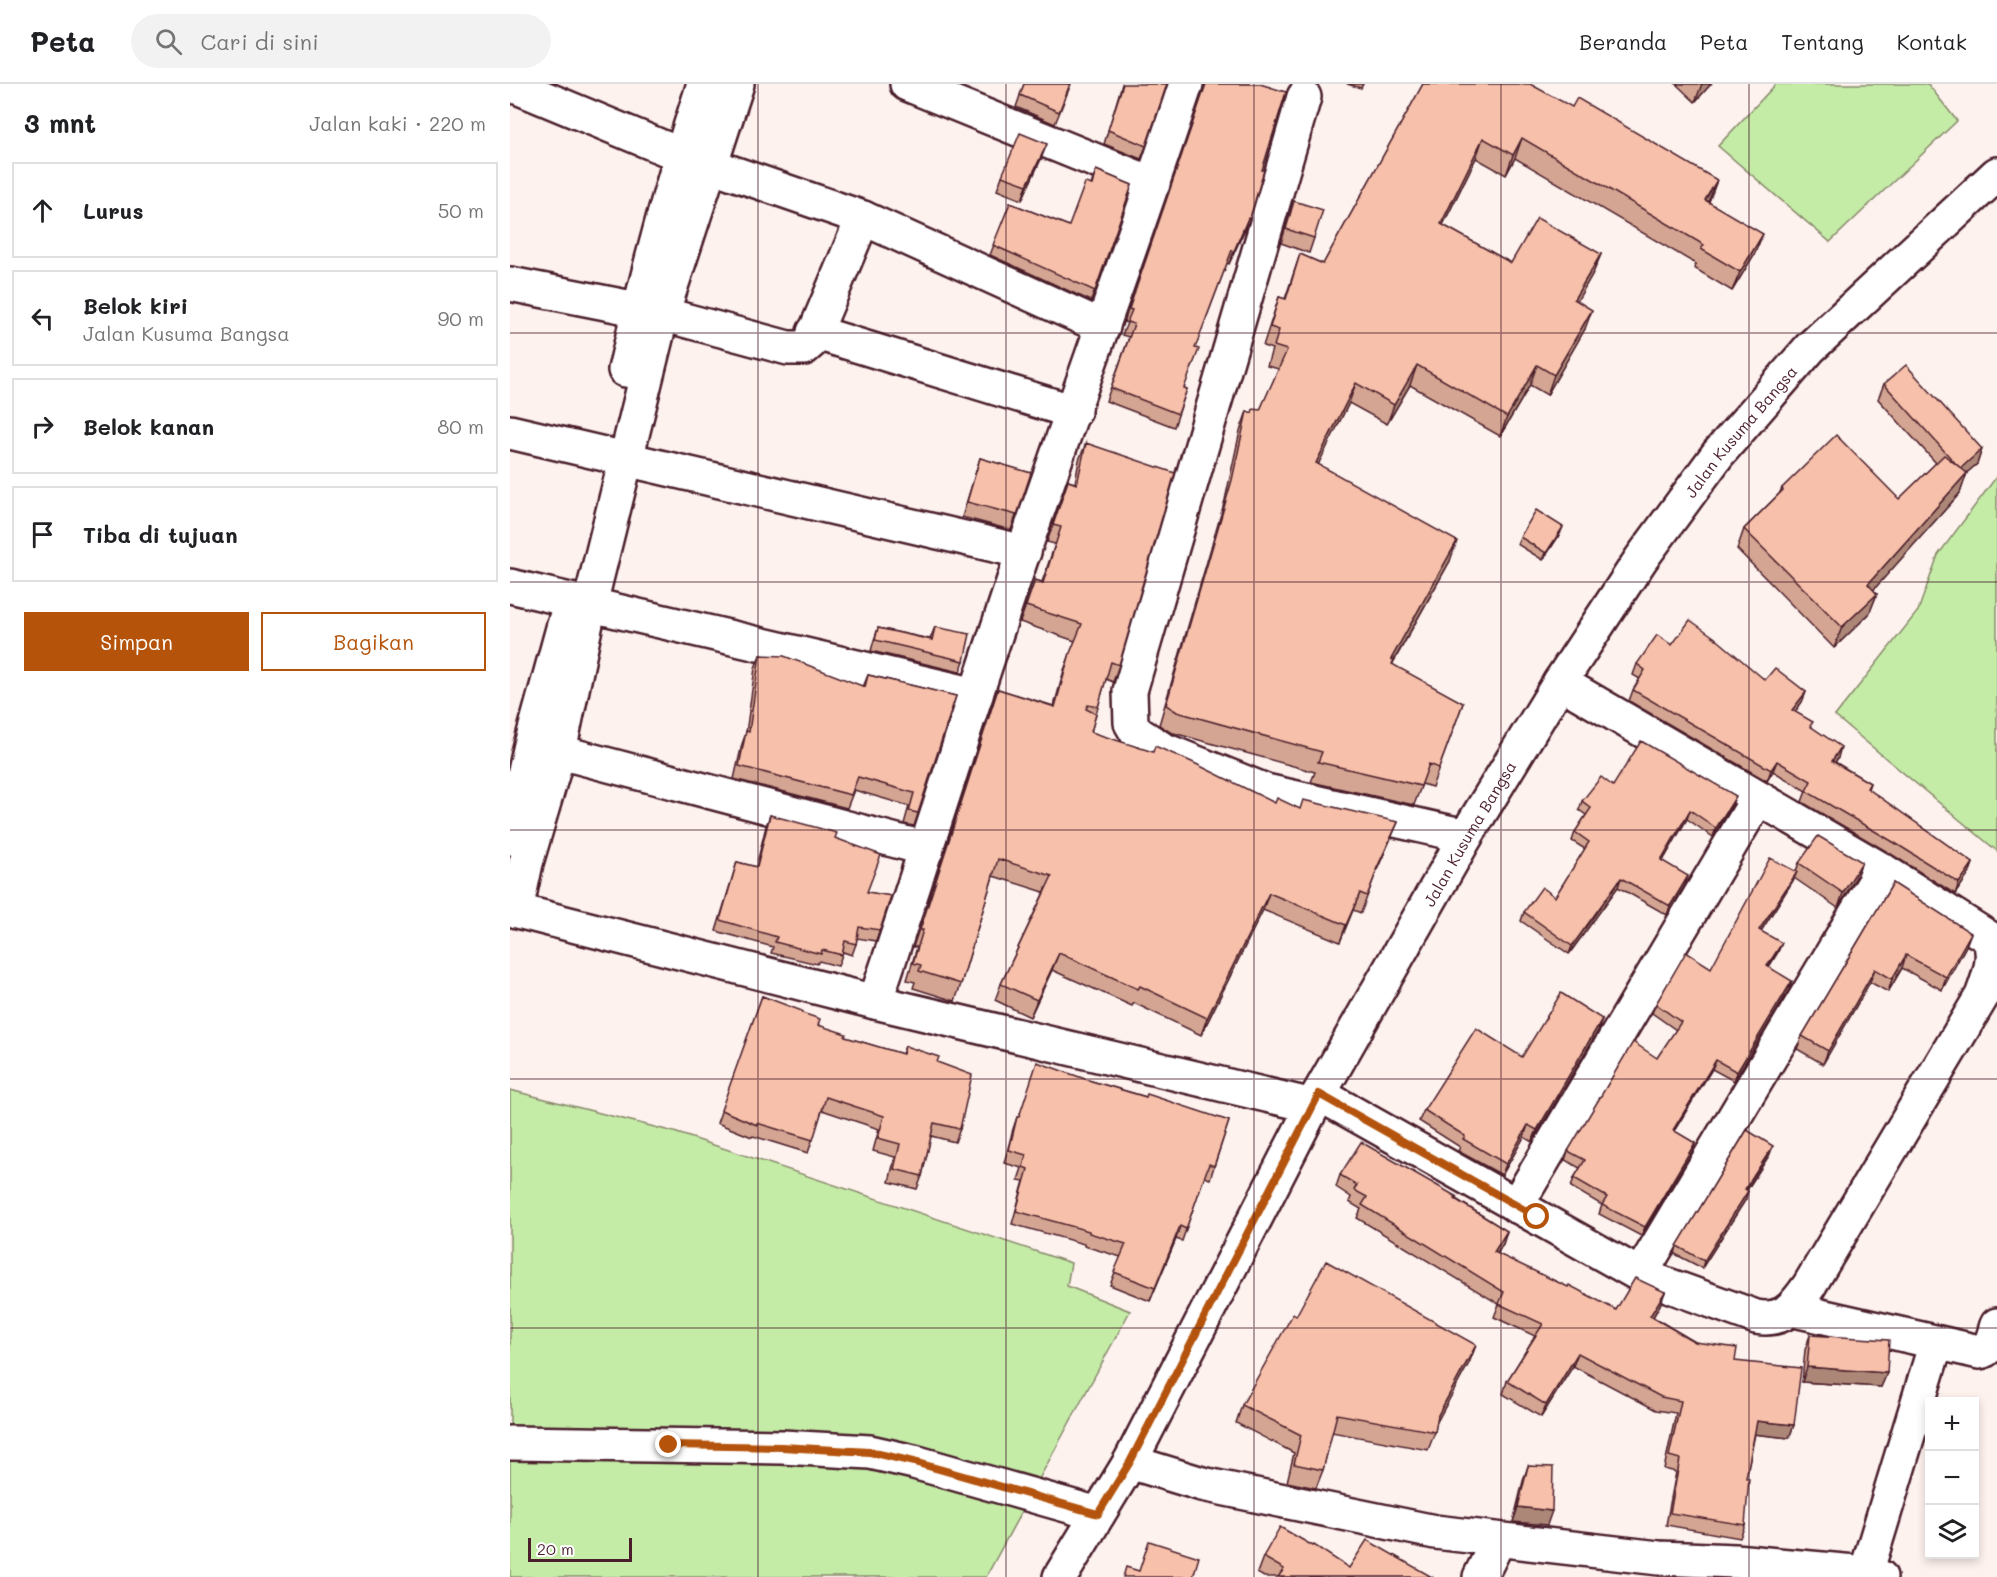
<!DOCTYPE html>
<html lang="id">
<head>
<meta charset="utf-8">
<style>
  body { margin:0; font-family:Mali,sans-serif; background:#f2f2f2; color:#202124 }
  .controls { position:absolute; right:18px; bottom:18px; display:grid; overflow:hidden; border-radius:0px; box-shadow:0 3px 9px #0003 }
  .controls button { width:54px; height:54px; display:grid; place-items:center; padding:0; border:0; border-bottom:2px solid #e0e0e0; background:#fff; color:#202124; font:30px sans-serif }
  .scale { position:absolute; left:18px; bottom:15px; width:104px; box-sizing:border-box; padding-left:6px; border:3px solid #4a1f2b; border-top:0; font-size:16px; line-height:21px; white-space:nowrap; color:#4a1f2b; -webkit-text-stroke:4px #fff; paint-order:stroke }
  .stop { position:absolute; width:18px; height:18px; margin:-14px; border:4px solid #b45309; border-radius:50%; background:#fff }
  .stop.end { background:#b45309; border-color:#fff; box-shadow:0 2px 6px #0008 }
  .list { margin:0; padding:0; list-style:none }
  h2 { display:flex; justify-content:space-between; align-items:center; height:78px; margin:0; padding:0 24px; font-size:26px }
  h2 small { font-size:20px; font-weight:400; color:#757577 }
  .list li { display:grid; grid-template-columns:39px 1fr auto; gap:18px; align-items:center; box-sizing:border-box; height:96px; margin:0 12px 12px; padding:0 12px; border:2px solid #e0e0e0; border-radius:0px }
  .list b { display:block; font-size:22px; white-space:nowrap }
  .list p { margin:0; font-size:20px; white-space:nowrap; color:#757577 }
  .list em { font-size:20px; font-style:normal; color:#757577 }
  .actions { display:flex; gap:12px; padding:18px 24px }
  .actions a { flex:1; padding:14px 0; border:2px solid #b45309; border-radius:0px; text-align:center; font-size:21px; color:#b45309 }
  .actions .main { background:#b45309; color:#fff }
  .icon { flex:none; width:33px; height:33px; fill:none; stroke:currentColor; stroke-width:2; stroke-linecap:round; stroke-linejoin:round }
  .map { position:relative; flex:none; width:1487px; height:1493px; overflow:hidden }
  header { display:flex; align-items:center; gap:36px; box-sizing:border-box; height:84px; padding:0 30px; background:#fff; border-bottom:2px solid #e0e0e0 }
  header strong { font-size:28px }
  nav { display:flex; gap:33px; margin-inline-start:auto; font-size:21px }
  .search { width:420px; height:54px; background:#f2f2f2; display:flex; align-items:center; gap:15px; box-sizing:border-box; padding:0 21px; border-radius:33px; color:#757577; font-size:22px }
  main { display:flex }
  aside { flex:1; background:#fff }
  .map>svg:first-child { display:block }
  .green { fill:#c4eca7; stroke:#878669; stroke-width:1.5 }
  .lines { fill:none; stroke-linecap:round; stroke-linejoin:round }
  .street-casing { stroke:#4a1f2b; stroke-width:38 }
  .secondary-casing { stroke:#4a1f2b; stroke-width:38 }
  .street { stroke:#fff; stroke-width:33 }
  .secondary { stroke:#fff; stroke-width:33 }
  .wall { fill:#d4a592; stroke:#4a1f2b; stroke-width:1.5 }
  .shaded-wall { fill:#ac8677; stroke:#4a1f2b; stroke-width:1.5 }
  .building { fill:#f6c0aa; stroke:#4a1f2b; stroke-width:1.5 }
  .route { stroke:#b45309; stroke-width:8 }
  .grid { fill:none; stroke:#4a1f2b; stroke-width:1.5; stroke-opacity:0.55 }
  .labels { text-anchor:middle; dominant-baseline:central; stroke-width:5; stroke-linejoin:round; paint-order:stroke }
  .street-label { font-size:16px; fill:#4a1f2b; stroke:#fff }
</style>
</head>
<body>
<header>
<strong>Peta</strong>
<div class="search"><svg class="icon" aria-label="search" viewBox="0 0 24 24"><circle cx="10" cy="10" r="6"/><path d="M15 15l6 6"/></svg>Cari di sini</div>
<nav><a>Beranda</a><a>Peta</a><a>Tentang</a><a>Kontak</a></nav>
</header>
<main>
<aside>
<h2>3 mnt<small>Jalan kaki · 220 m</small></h2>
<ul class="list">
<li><svg class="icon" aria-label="ahead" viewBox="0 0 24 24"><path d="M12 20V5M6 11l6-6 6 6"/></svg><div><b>Lurus</b></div><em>50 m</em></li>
<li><svg class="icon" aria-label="left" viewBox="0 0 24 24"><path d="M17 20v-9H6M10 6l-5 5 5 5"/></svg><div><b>Belok kiri</b><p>Jalan Kusuma Bangsa</p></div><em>90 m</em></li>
<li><svg class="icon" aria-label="right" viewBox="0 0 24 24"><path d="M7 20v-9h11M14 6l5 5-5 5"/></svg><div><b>Belok kanan</b></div><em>80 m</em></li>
<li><svg class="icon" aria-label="arrive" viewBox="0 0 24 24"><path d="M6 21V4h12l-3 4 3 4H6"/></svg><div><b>Tiba di tujuan</b></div></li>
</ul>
<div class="actions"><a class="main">Simpan</a><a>Bagikan</a></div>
</aside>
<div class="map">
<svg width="1487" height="1493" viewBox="0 0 1487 1493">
  <rect width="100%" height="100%" fill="#fdf2ee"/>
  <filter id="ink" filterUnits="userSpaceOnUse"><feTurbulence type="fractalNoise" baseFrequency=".0167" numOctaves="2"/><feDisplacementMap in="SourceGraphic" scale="12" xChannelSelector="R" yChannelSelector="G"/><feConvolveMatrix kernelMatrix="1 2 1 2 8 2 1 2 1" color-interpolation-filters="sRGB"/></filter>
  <g filter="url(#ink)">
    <g class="green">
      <polygon points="1266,0 1418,0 1447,37 1320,158 1208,62"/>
      <polygon points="1487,392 1487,767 1325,632 1408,527 1428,471"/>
      <polygon points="0,1006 164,1048 561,1179 557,1202 620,1227 476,1493 0,1493"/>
    </g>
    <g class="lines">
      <defs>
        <g id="street">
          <polyline points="0,0 171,71 353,134 593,243"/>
          <polyline points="397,0 643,100"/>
          <polyline points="794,13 620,607 621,639 627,649 652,665 756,707 956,752"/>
          <polyline points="0,200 152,230 278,264 294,264 301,258 353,134"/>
          <polyline points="304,248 564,328"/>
          <path d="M115 286C137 189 163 94 194 0"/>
          <polyline points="0,348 514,468"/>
          <polyline points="0,502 466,611"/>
          <polyline points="27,662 417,765"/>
          <polyline points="0,754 21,661 58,526"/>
          <polyline points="0,825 365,918 803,1022"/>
          <polyline points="6,826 16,779 49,667 80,520 152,230 227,0"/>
          <path d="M365 918C416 769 462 618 513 469 567 312 624 157 676 0"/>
          <path d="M809 1010 1130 1191 1246 1233C1274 1238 1284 1223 1299 1202L1472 912C1479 893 1487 872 1479 854L1372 786 1050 598"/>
          <polyline points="1006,1122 1248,714"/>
          <polyline points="1130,1191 1372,786"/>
          <path d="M1280 1225 1469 1268C1482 1267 1483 1252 1487 1241"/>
          <polyline points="0,1359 272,1363 360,1368 404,1378 588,1430"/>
          <polyline points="620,1378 692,1400 925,1448 1149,1474 1225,1477 1356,1489 1370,1493"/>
          <polyline points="1356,1489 1426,1259"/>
          <polyline points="970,1493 988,1457"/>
        </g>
        <g id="secondary">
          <path id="s1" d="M550 1493 620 1378 809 1010 956 752 1050 598 1131 475 1208 370 1300 264 1487 90"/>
        </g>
      </defs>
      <use href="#street" class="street-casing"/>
      <use href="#secondary" class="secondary-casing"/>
      <use href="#street" class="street"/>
      <use href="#secondary" class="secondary"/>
    </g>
    <g class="wall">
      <polygon points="514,0 561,0 545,40 506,23"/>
      <polygon points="612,0 636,62 631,75 594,60"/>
      <polygon points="694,0 750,0 752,86 740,134 735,147 734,147 719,180 717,179 685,264 674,304 677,305 664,343 596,317 619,253 612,251 617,239 614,238 694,6"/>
      <polygon points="837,0 853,0 851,4"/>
      <polygon points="913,0 1062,23 1207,96 1199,118 1245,169 1222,207 1184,184 1186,180 1005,74 996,91 966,74 933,141 1001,179 1091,170 1083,189 1067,217 1075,245 1037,311 1020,301 990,352 900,301 877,340 839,319 808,380 940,477 882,581 953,619 922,703 912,700 904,721 801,698 805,688 660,648 649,641 715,416 730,347 737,327 741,329 750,326 769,285 757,282 762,265 753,262 769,213 775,215 790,170 813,180"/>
      <polygon points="1166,0 1201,0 1185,18"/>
      <polygon points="531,75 512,116 487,106 492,92"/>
      <polygon points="586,86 622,101 581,217 480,171 500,119 559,142 581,101"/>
      <polygon points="784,117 804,154 799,169 771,159"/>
      <polygon points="1374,300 1472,365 1467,380 1457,388 1450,409 1363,506 1367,510 1359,530 1324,564 1227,465 1234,445 1269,410 1272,404 1389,415 1426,379 1368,315"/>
      <polygon points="576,359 609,581 603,598 596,595 581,648 765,719 790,725 888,738 867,786 851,829 843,826 830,858 753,826 691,951 624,919 622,922 542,886 520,933 485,916 491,900 534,808 483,792 451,900 445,917 403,904 405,898 397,896 407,863 403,863 488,605 544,622 554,586 565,557 510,538 525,496 532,498 545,460 537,458 558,397 565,399 569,376"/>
      <polygon points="470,374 521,389 501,446 452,433"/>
      <polygon points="1050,450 1033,476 1007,460 1010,453"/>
      <polygon points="425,543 454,577 450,588 361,567 364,556 368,544 420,555"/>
      <polygon points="1162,561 1255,596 1296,608 1292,618 1285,628 1301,643 1328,674 1325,678 1360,699 1358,705 1463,779 1459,790 1445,810 1381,770 1292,718 1296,707 1263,687 1257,697 1119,617 1123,606 1130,595 1123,591 1127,580"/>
      <polygon points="250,571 353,603 358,591 446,612 404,742 394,740 399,722 344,706 337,724 224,695 232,660 236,649 245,584"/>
      <polygon points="1103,702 1222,720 1203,753 1177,735 1153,777 1175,801 1157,831 1108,803 1059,870 1011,837 1014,828 1045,813 1075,765 1062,757 1065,748 1076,731 1069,726 1072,717"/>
      <polygon points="260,731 325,754 357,808 381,812 366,857 347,854 346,860 342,871 333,868 328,882 309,877 307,880 261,869 263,863 206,847 227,778 246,783 256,742"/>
      <polygon points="1289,779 1346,793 1328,824 1284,794 1251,847 1268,868 1259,883 1279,906 1224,997 1202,985 1164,1047 1185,1059 1182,1068 1131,1152 1089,1130 1092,1121 1061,1103 1064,1094 1070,1084 1055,1076 1058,1067 1147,974 1166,946 1142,929 1146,920 1201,884 1286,787"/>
      <polygon points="1383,799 1456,862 1432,906 1392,884 1378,908 1360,898 1313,980 1287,965 1292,952"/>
      <polygon points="252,912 292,929 308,941 335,953 392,970 395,962 427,978 450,1045 445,1058 421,1052 412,1092 407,1105 379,1098 385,1073 363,1067 369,1045 312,1026 298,1069 243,1052 242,1053 207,1039"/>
      <polygon points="1092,935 1088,947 1022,1058 1014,1053 992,1091 948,1067 950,1063 909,1037 914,1026 1012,973"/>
      <polygon points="578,996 719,1037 700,1095 694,1093 672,1157 666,1155 640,1217 600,1201 611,1173 574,1162 574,1160 502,1140 514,1097 508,1096 512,1084 494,1079 503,1045 507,1033 509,1033"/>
      <polygon points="1260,1070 1237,1106 1236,1115 1192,1184 1165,1170 1167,1162"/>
      <polygon points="830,1091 946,1115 997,1147 993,1160 987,1170 1106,1226 1155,1208 1150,1221 1143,1233 1185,1258 1225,1277 1284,1341 1279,1354 1245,1350 1236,1394 1235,1441 1230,1454 1156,1441 1166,1388 1154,1385 1166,1329 1146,1326 1063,1282 1031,1333 993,1310 997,1297 1025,1252 984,1233 989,1220 847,1134 851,1125 839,1118 841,1113 826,1103"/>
      <polygon points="786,1232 966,1261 959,1279 926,1339 925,1348 918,1366 822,1348 813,1386 806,1404 777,1398 784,1369 726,1339 732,1321"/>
      <polygon points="1300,1251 1377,1289 1371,1303 1292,1298 1295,1266"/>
      <polygon points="1018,1382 1037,1441 1003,1438 1013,1397"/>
      <polygon points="753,1473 839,1484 922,1493 754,1493 747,1489"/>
    </g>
    <g class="shaded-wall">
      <polygon points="1192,0 1201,0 1185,18"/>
      <polygon points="973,54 966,74 924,159 931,140"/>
      <polygon points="1012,54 1005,74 996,91 1003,71"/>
      <polygon points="537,60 531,75 512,116 517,101"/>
      <polygon points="1207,96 1199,116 1188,135 1195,116"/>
      <polygon points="738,134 734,147 719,180 724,167"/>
      <polygon points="1253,150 1245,169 1222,207 1230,188"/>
      <polygon points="1091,170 1083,189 1057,235 1064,215"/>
      <polygon points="1082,226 1075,245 1037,311 1044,291"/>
      <polygon points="907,281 900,301 877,340 884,321"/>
      <polygon points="1027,281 1020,301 990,352 997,333"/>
      <polygon points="846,299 839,319 799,399 806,379"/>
      <polygon points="1472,365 1467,380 1445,399 1450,384"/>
      <polygon points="1457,389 1450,409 1350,521 1358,500"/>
      <polygon points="1053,443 1050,450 1033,476 1036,469"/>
      <polygon points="947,457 940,477 883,578 877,596 881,575"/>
      <polygon points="1367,510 1359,530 1324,564 1332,543"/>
      <polygon points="1296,608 1292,618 1278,637 1282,626"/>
      <polygon points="1331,663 1328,674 1319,687 1322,677"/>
      <polygon points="1267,677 1263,687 1257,697 1261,686"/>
      <polygon points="1226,712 1222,720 1203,753 1206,744"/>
      <polygon points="1180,726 1177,735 1148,785 1151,776"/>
      <polygon points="888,738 881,754 859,803 866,786"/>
      <polygon points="1352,778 1346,793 1328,824 1333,809"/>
      <polygon points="1463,779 1459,790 1445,810 1449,799"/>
      <polygon points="1287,788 1283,797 1246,855 1249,846"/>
      <polygon points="1178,792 1175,801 1157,831 1160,822"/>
      <polygon points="1111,794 1108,803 1059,870 1062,862"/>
      <polygon points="759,809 753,826 691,951 697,934"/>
      <polygon points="850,809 843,826 830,858 836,841"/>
      <polygon points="1461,849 1456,862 1432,906 1436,893"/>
      <polygon points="1272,859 1268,868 1253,891 1257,882"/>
      <polygon points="549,869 542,886 520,933 527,916"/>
      <polygon points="1396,871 1392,884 1378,908 1382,895"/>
      <polygon points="1365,885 1360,898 1313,980 1318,967"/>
      <polygon points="1282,897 1279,906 1224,997 1227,988"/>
      <polygon points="1092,935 1088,947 1022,1058 1027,1046"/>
      <polygon points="1206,976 1202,985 1159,1055 1163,1046"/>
      <polygon points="1018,1041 1014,1053 992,1091 996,1080"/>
      <polygon points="1185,1059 1182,1068 1131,1152 1135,1143"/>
      <polygon points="1263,1062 1260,1070 1232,1113 1235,1105"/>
      <polygon points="1238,1107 1236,1115 1192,1184 1194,1177"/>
      <polygon points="670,1142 666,1155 640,1217 645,1204"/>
      <polygon points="997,1147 993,1160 980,1181 984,1168"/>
      <polygon points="1155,1208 1150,1221 1136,1245 1140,1232"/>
      <polygon points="966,1261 959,1279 921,1349 928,1331"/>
      <polygon points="1068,1269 1063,1282 1031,1333 1036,1321"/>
      <polygon points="1297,1283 1377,1289 1371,1303 1292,1298"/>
      <polygon points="1247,1337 1284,1341 1279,1354 1243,1350"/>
      <polygon points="1008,1423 1042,1427 1037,1441 1003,1438"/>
    </g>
    <g class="building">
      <polygon points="514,0 560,0 549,28 510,11"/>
      <polygon points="613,0 657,0 636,62 598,46"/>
      <polygon points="696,0 750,0 776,8 752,86 754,86 740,134 738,134 724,167 722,166 685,264 689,265 674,304 677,305 668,330 601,304 624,240 617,238 622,226 619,225"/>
      <polygon points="913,0 1020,0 1062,23 1067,14 1207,96 1195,116 1253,150 1230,188 1191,165 1194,161 1012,54 1003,71 973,54 931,140 1001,179 1027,134 1091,170 1064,215 1082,226 1044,291 1027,281 997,333 907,281 884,321 846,299 806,379 947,457 881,575 884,576 882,580 953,619 929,684 919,680 911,702 808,678 812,668 667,628 656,621 722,396 737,327 742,329 743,325 750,326 777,266 764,262 769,246 760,243 769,213 776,215 790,170 813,180"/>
      <polygon points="510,49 537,60 517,101 492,92"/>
      <polygon points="586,86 622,101 585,207 483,161 500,119 559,142 575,99 582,101"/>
      <polygon points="784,117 813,126 804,154 776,145"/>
      <polygon points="1396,281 1472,365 1451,384 1446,380 1374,300"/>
      <polygon points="1326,351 1389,415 1434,371 1457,389 1358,500 1367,510 1332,543 1234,445 1273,406 1272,404"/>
      <polygon points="576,359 665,389 609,581 601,578 588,623 578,621 576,625 586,630 581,648 643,668 645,662 682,678 765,719 767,714 790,725 793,716 888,738 866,786 867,786 857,812 850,809 836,841 759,809 697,934 630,902 628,905 549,869 527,916 491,900 542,792 488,775 451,900 409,887 411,881 403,879 413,846 410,846 488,605 545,623 560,569 572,540 516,522 525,496 533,499 551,443 543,441 558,397 567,400"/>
      <polygon points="470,374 521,389 507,431 457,418"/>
      <polygon points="1026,426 1053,443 1036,469 1010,453"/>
      <polygon points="1180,536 1204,553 1255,596 1265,584 1296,608 1282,626 1303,638 1300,642 1331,663 1322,677 1360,699 1357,704 1463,779 1449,799 1385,759 1296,707 1301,697 1267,677 1261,686 1123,606 1135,586 1127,580 1147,551 1162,561"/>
      <polygon points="425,543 460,550 454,577 365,556 368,544 422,556"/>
      <polygon points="250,571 274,572 355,603 358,591 446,612 408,729 399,727 404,709 348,693 341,711 229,682 236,647 239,648"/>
      <polygon points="1131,657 1226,712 1206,744 1180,726 1151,776 1178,792 1160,822 1111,794 1062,862 1014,828 1032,803 1045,813 1079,758 1065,748 1081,724 1072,717 1091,693 1103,702"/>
      <polygon points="260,731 327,749 325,754 371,771 357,808 381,812 370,846 349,843 346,860 335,857 332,871 312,866 311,870 265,858 267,853 210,836 227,778 247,783"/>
      <polygon points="1308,752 1352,778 1333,809 1289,779"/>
      <polygon points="1260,774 1287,788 1249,846 1272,859 1257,882 1282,897 1227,988 1206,976 1163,1046 1185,1059 1135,1143 1092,1121 1097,1113 1064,1094 1075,1076 1058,1067 1123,958 1147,974 1171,938 1146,920 1176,868 1201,884"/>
      <polygon points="1383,799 1461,849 1436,893 1396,871 1382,895 1365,885 1318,967 1292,952"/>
      <polygon points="1051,909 1092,935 1027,1046 1018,1041 996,1080 953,1055 955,1052 914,1026 966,944 1012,973"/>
      <polygon points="252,912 292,927 292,929 310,935 308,941 336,950 335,953 393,970 395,962 429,973 427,978 462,991 450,1045 424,1039 412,1092 384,1085 390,1060 368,1054 374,1032 316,1013 303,1056 247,1039 247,1041 211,1026"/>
      <polygon points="527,978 578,996 636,1013 637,1010 719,1037 704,1082 699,1080 676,1145 670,1142 645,1204 604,1188 616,1160 579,1149 579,1147 506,1127 518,1085 513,1083 516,1071 499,1066 507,1033 509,1033"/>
      <polygon points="1237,1046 1263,1062 1235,1105 1238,1107 1194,1177 1167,1162"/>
      <polygon points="851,1058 947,1113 945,1115 997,1147 984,1168 1058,1203 1059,1201 1106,1226 1125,1194 1155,1208 1140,1232 1185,1258 1227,1264 1225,1277 1291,1284 1284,1341 1247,1337 1236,1394 1239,1394 1235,1441 1160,1429 1170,1375 1159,1372 1171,1317 1151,1313 1068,1269 1036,1321 997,1297 1033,1240 989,1220 994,1208 852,1121 857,1113 844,1106 847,1101 830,1091"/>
      <polygon points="816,1177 966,1261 928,1331 925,1348 827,1330 813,1386 784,1380 791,1351 732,1321 783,1230 786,1232"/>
      <polygon points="1300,1251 1379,1256 1377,1289 1297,1283"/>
      <polygon points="1018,1382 1043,1383 1042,1427 1008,1423"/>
      <polygon points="770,1443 803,1462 804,1461 839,1484 857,1456 922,1493 768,1493 774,1485 753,1473"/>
      <polygon points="639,1457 689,1473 683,1493 613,1493 616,1483 629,1487"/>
    </g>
  </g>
  <g class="lines" filter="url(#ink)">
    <polyline class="route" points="159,1361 272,1363 360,1368 404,1378 588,1430 620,1378 809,1010 1027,1133"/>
  </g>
  <path class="grid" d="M248 0V1493M496 0V1493M744 0V1493M991 0V1493M1239 0V1493M0 249H1487M0 498H1487M0 746H1487M0 995H1487M0 1244H1487"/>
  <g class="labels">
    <g class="street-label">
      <text stroke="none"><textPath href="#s1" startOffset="1335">Jalan Kusuma Bangsa</textPath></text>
      <text stroke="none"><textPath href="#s1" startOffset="849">Jalan Kusuma Bangsa</textPath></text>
    </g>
  </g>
</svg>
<div class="controls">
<button>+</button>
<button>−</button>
<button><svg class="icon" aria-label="layers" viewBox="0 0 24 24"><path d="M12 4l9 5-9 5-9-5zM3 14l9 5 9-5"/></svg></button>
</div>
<div class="scale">20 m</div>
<div class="stop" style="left:1027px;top:1133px"></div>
<div class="stop end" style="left:159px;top:1361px"></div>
</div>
</main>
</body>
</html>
